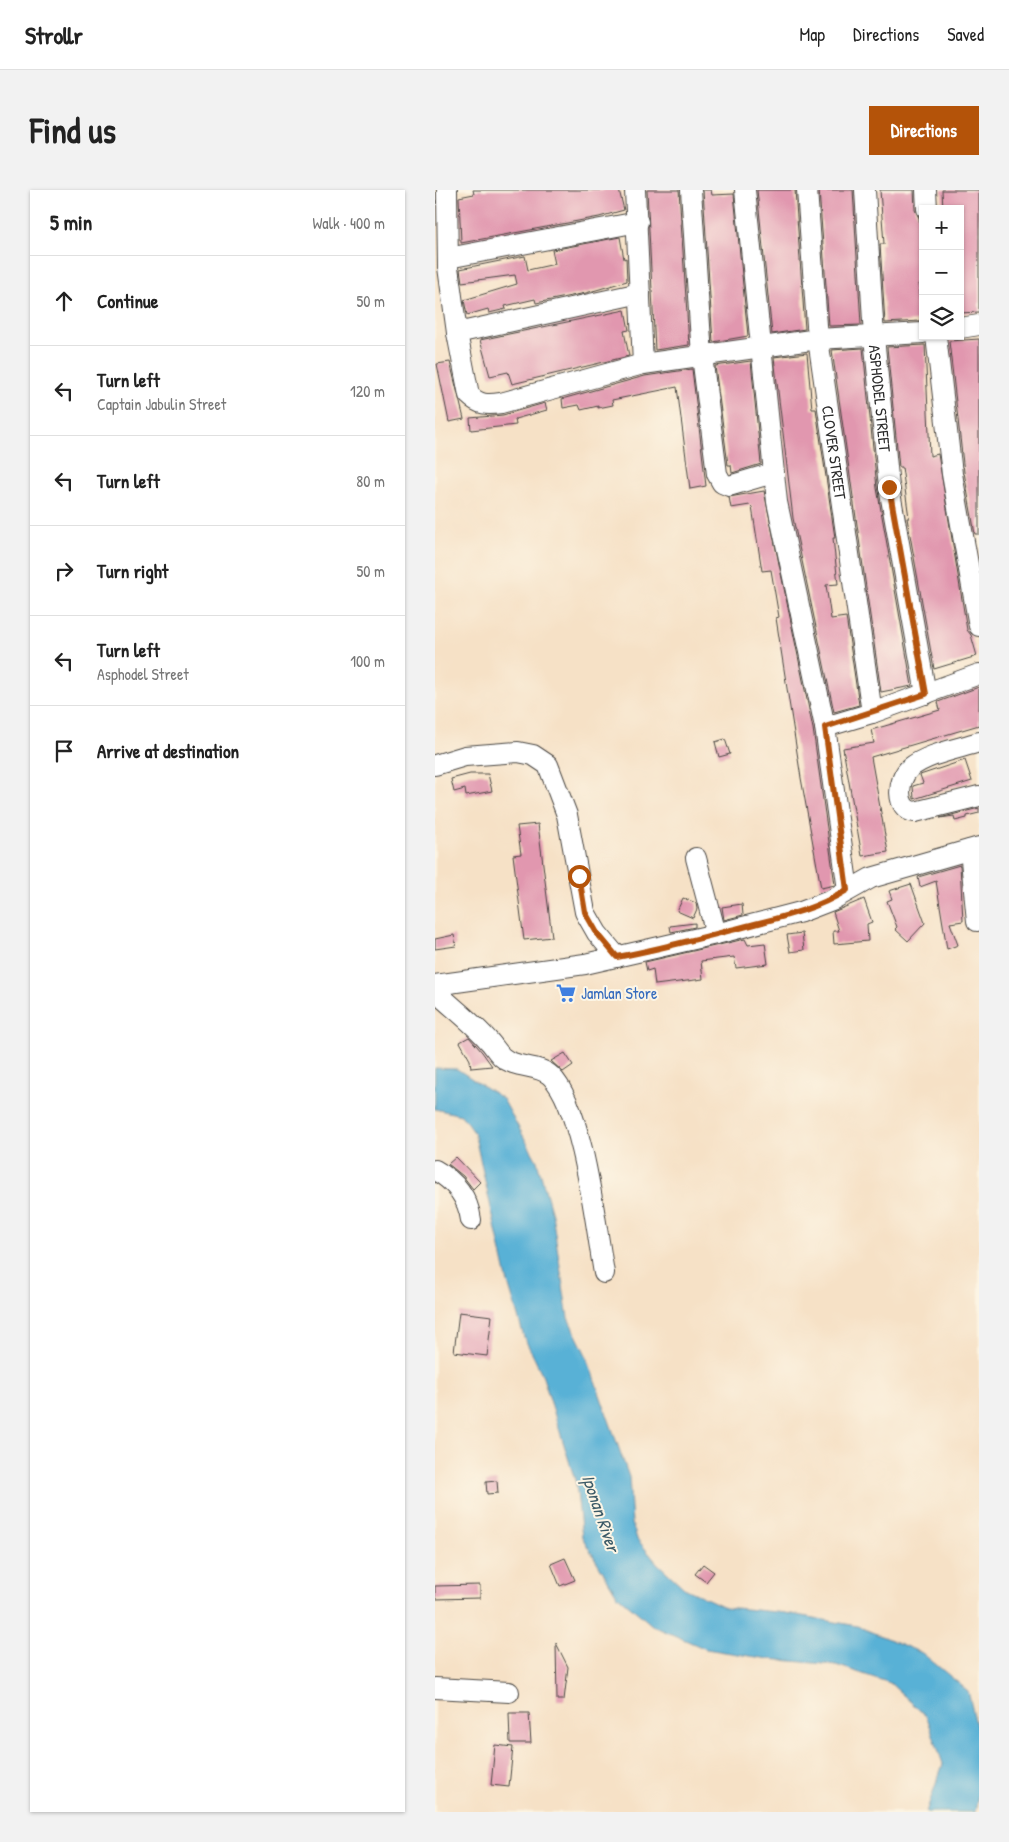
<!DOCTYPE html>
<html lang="en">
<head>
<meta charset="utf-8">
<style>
  body { margin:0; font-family:"Patrick Hand",sans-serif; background:#f2f2f2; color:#222 }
  .controls { position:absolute; right:15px; top:15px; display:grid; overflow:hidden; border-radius:0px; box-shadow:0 1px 4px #0004 }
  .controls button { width:45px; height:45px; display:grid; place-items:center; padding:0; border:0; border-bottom:1px solid #e0e0e0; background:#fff; color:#222; font:25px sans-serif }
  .stop { position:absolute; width:15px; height:15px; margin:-11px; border:4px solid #b45309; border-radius:50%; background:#fff }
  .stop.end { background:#b45309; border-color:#fff; box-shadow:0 1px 5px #0008 }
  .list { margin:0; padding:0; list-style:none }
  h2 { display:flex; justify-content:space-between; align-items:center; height:65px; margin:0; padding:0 20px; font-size:21px }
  h2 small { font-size:16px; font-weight:400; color:#767676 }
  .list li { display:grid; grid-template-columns:32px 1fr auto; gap:15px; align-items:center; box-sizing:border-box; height:90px; padding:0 20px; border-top:1px solid #e0e0e0 }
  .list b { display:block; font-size:19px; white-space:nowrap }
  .list p { margin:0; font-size:16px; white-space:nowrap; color:#767676 }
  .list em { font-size:16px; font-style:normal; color:#767676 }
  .icon { flex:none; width:28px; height:28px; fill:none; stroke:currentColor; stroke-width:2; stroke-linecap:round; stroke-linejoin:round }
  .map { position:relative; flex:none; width:544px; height:1622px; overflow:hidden; border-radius:0px }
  header { display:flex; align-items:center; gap:30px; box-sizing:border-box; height:70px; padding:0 25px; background:#fff; border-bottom:1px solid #e0e0e0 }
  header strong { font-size:24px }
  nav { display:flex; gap:28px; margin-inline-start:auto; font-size:18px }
  .intro { display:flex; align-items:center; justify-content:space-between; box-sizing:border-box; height:120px; padding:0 30px }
  h1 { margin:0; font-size:35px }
  .button { padding:12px 22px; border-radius:0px; background:#b45309; color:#fff; font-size:18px; font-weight:700 }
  main { display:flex; gap:30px; padding:0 30px }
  aside { flex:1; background:#fff; border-radius:0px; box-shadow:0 1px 4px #0004 }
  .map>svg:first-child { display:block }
  .water { fill:#58b1d6; stroke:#426e80 }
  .building { fill:#e197af }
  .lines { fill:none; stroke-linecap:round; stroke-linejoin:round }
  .minor-casing { stroke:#494642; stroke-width:22 }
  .minor { stroke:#fff; stroke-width:20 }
  .route { stroke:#b45309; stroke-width:6 }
  .labels { text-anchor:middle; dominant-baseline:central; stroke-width:4; stroke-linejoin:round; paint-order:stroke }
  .street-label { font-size:16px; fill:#2b2b2b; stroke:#fcf5e5 }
  .shop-label { font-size:16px; fill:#366cbe; stroke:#fcf5e5; text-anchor:start }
  .water-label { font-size:18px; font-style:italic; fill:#3b5a67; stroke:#fcf5e5 }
</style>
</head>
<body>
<header>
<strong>Strollr</strong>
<nav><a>Map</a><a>Directions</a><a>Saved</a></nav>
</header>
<div class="intro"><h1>Find us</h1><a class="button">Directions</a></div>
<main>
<aside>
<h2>5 min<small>Walk · 400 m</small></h2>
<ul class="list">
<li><svg class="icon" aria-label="ahead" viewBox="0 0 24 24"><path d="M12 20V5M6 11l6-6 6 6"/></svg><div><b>Continue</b></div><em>50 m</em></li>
<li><svg class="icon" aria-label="left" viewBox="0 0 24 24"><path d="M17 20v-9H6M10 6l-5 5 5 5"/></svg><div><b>Turn left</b><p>Captain Jabulin Street</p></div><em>120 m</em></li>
<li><svg class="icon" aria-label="left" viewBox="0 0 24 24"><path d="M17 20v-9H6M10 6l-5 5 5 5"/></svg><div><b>Turn left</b></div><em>80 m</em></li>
<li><svg class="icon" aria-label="right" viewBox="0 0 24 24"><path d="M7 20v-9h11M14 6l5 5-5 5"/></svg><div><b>Turn right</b></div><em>50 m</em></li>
<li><svg class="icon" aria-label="left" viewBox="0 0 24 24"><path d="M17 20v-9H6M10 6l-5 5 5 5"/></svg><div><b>Turn left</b><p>Asphodel Street</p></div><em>100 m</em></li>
<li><svg class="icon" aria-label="arrive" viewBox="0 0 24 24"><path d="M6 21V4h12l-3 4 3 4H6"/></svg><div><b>Arrive at destination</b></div></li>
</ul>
</aside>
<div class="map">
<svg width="544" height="1622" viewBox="0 0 544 1622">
  <rect width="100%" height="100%" fill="#fcf5e5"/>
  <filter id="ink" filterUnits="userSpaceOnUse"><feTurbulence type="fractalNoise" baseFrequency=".02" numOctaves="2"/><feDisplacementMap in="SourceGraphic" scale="10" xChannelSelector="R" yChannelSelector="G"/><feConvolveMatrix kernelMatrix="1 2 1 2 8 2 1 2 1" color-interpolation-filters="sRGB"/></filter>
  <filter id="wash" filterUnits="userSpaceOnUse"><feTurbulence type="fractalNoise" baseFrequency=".0096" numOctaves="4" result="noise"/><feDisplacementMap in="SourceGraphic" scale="20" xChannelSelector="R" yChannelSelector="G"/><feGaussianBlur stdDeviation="1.12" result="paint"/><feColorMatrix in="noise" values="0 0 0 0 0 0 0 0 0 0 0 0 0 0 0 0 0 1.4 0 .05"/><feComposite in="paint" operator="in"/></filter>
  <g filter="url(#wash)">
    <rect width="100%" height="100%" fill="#f6e1c6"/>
    <polygon class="water" points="0,878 22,879 68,909 102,971 117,1024 133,1128 151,1165 194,1287 197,1333 202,1349 222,1373 249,1398 290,1417 351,1423 422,1436 487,1463 533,1501 544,1547 544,1601 540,1622 491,1622 508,1574 492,1527 455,1493 401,1475 334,1469 271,1459 218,1436 182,1405 147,1347 141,1293 107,1184 89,1147 72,1089 39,942 26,925 0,919"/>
    <g id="blocks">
      <g class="building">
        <polygon points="38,0 184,0 189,20 164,27 26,53 24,7 39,4"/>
        <polygon points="212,0 244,0 254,155 220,160"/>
        <polygon points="268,0 276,0 277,5 299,4 313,146 278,152"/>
        <polygon points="322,0 360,0 370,139 337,144"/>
        <polygon points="384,0 418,0 426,135 394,136"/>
        <polygon points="445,0 479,0 480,20 484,28 488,56 488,93 483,94 485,114 487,114 485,131 450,133 445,54 449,54"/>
        <polygon points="507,0 544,0 544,122 525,123 525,19 508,19"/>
        <polygon points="185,47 189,69 191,68 192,91 151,103 101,113 100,109 70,116 71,119 54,123 53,119 32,125 29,110 82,94 80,85 27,92 25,79 90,66 93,80 120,74 117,60"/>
        <polygon points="190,120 194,140 189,141 194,166 77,194 73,182 55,186 45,150"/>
        <polygon points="544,149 544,344 540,344 529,282 514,151"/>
        <polygon points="490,155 495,266 503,264 532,440 536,445 542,466 499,479 472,328 474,328 467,277 464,277 452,157"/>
        <polygon points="428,158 442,298 477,496 446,502 397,160"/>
        <polygon points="372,163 377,219 381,219 400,348 398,348 403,394 391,395 396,429 411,427 424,515 399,522 358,328 339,167"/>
        <polygon points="316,171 326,274 297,283 296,275 293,275 280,176"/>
        <polygon points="15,172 29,229 14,232 2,174"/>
        <polygon points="257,179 271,296 255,299 242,197 177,210 178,215 163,218 163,216 146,220 144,215 128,218 127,209 210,186"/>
        <polygon points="110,213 112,220 80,229 81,235 36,240 35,228 68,225"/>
        <polygon points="329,301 378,539 400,695 386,698 366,588 341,428 344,427 336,380 327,381 317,317 315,315 296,318 294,307"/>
        <polygon points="544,497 544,535 436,567 453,662 427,666 408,558 439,553 436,540 505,520 503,512"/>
        <polygon points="290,549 295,564 284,567 280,552"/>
        <polygon points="530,570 537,591 479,609 478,596 488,593 485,585"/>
        <polygon points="35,584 53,584 57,601 31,606 30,599 19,602 16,589"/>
        <polygon points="544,618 544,623 532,626 532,628 520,631 519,626 505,628"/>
        <polygon points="103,634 117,747 89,750 78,665 86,664 82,636"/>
        <polygon points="525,675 528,731 515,733 523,755 512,759 501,691 485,697 483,687"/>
        <polygon points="476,694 490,733 473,751 460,739 462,737 452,711 457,709 454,701"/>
        <polygon points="248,708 261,713 262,719 258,728 242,721"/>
        <polygon points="429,709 437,732 432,734 433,751 399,754 398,741 404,741 398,722"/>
        <polygon points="307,714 308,725 289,730 287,717"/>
        <polygon points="260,733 260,737 236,742 235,736"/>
        <polygon points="367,743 369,760 355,762 352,745"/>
        <polygon points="19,745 21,756 0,759 0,749"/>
        <polygon points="310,749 313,755 330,753 333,774 301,778 299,767 266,771 268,789 220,795 218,779 212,781 210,772"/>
        <polygon points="34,847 47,862 57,876 36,878 35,870 25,852"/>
        <polygon points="130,863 138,875 128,882 116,871"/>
        <polygon points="21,967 45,992 38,999 28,986 13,974"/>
        <polygon points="24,1122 57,1126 52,1166 19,1162"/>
        <polygon points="62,1291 63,1303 52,1304 51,1292"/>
        <polygon points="130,1368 140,1390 125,1396 116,1374"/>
        <polygon points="268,1374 279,1382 271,1392 260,1384"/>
        <polygon points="45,1395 45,1408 0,1409 0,1396"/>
        <polygon points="121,1453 133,1477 129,1510 122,1510"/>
        <polygon points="74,1523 94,1523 96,1553 75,1553"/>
        <polygon points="60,1555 78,1557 74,1597 56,1595"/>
      </g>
    </g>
  </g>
  <g filter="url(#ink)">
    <use href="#blocks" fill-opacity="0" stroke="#494642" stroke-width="1"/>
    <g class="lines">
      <defs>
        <g id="minor">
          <path d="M12 0 13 77 22 143 34 205C44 215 52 215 66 213L208 174 383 149 488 143"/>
          <polyline points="200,0 208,174"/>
          <polyline points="256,0 267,166 282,284 287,293 294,296 338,283"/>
          <polyline points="310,0 342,312 390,537 413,700"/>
          <path id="s1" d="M372 0 383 149 437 523"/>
          <path id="s2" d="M430 0 439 147 454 297 491 504"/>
          <polyline points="491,0 492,19"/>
          <polyline points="13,68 203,32"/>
          <polyline points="525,138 544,135"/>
          <polyline points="22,143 205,103"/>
          <polyline points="501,146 517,284 544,436"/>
          <polyline points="390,537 437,523 544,484"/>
          <path d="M544 552C522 559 492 564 475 578 462 589 460 620 480 622L544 606"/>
          <polyline points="0,575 30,566 83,562 98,565 113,575 132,625 150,722 162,743 182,767"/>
          <polyline points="535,660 542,731"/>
          <polyline points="261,668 281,744"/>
          <polyline points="0,795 150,774 281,744 366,722 397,710 436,688 544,657"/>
          <path d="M0 801C17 817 37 832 53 850 58 855 62 862 67 867 81 879 104 874 116 886 148 917 161 1038 169 1083"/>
          <path d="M0 980C20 991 33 1008 36 1030"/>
          <polyline points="0,1498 74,1502"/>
        </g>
      </defs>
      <use href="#minor" class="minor-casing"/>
      <use href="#minor" class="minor"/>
    </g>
  </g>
  <g class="lines" filter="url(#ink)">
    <path class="route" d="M144 686 150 722 162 743 182 767C226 759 269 747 312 736 347 727 382 719 412 700L390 537 491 504 454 297"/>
  </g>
  <defs>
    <symbol id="supermarket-bare" viewBox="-9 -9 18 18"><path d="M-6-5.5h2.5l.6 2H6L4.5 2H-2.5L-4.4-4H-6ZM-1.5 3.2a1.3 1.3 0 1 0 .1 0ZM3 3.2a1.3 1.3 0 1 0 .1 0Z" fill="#3f7fe0" stroke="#fcf5e5" stroke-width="2.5" paint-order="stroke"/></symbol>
  </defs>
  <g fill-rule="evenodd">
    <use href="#supermarket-bare" x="117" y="789" width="28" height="28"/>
  </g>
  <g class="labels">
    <g class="street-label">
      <text stroke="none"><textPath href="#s2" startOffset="209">ASPHODEL STREET</textPath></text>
      <text stroke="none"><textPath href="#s1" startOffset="264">CLOVER STREET</textPath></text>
    </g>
    <g class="shop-label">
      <text x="146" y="803">Jamlan Store</text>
    </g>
    <g class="water-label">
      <text transform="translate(166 1323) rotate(71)">Iponan River</text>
    </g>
  </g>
</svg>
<div class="controls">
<button>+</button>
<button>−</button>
<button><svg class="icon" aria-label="layers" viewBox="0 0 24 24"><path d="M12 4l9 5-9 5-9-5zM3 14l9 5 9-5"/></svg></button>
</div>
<div class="stop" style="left:144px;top:686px"></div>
<div class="stop end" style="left:454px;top:297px"></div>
</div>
</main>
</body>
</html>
